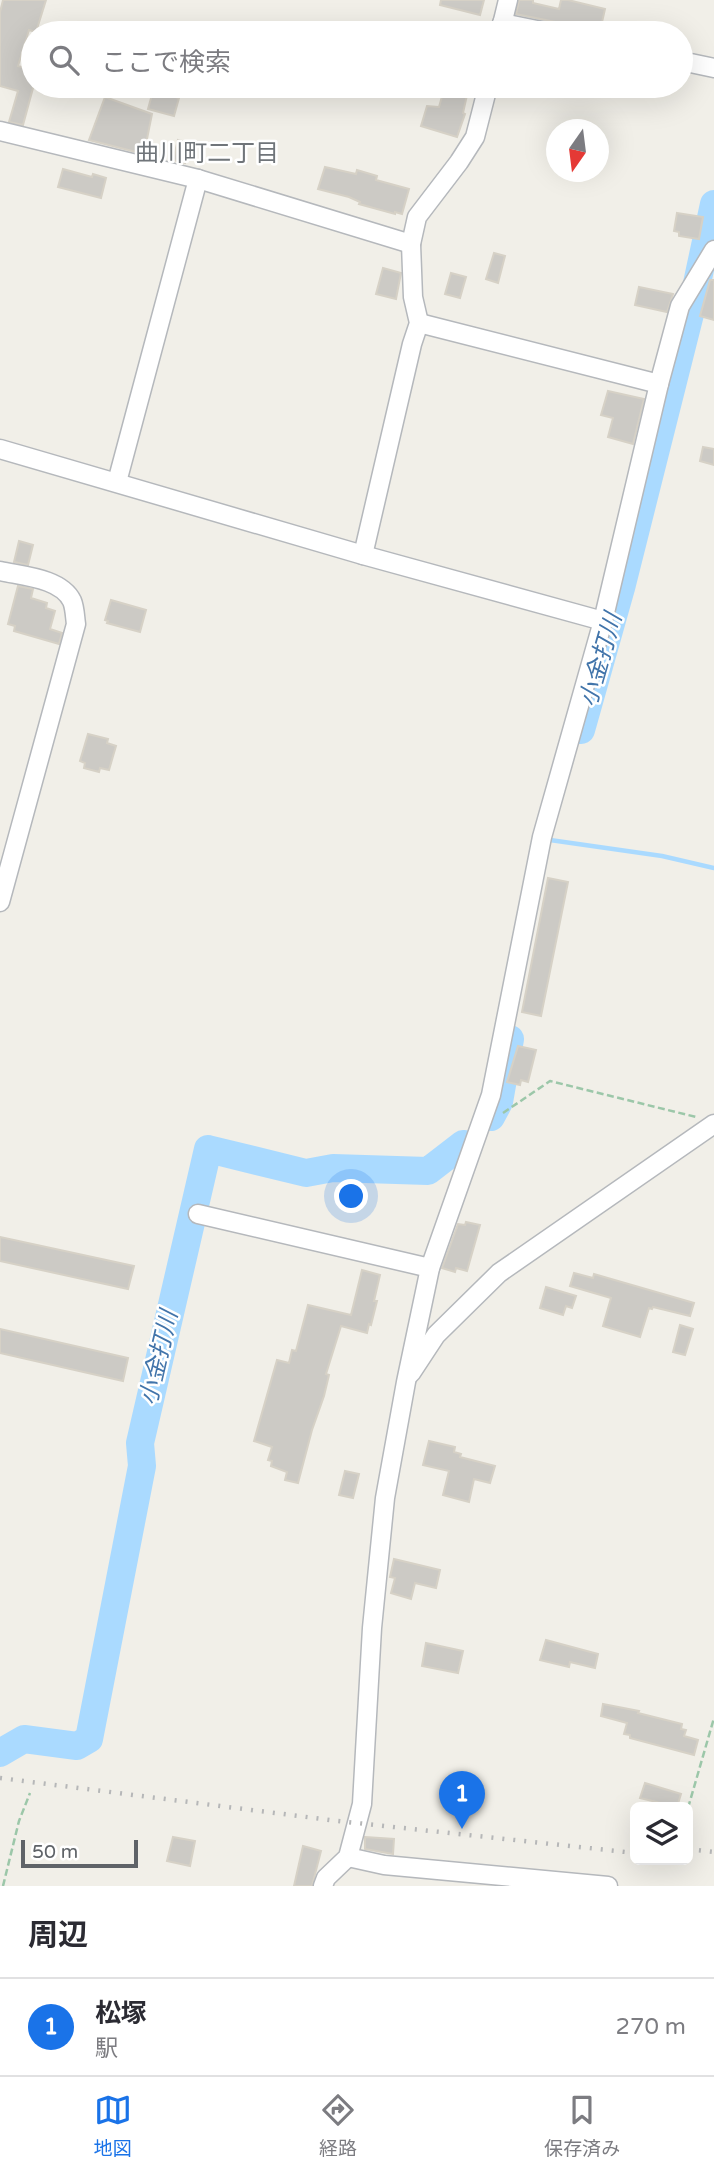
<!DOCTYPE html>
<html lang="ja">
<head>
<meta charset="utf-8">
<style>
  body { margin:0; font-family:"Varela Round","Noto Sans JP",sans-serif; background:#f7f7f7; color:#2b2b33 }
  .controls { position:absolute; right:21px; bottom:21px; display:grid; overflow:hidden; border-radius:10px; box-shadow:0 7px 28px #0002 }
  .controls button { width:63px; height:63px; display:grid; place-items:center; padding:0; border:0; border-bottom:2px solid #e1e1e2; background:#fff; color:#2b2b33; font:35px sans-serif }
  .compass { position:absolute; left:546px; top:119px; width:63px; height:63px; border-radius:50%; background:#fff; box-shadow:0 7px 28px #0002; rotate:194deg }
  .scale { position:absolute; left:21px; bottom:18px; width:117px; box-sizing:border-box; padding-left:7px; border:4px solid #5f6368; border-top:0; font-size:19px; line-height:24px; white-space:nowrap; color:#5f6368; -webkit-text-stroke:5px #fff; paint-order:stroke }
  .you { position:absolute; left:352px; top:1197px; width:24px; height:24px; margin:-18px; border:5px solid #fff; border-radius:50%; background:#1a73e8; box-shadow:0 0 0 10px #1a73e833 }
  .badge { display:grid; place-items:center; width:46px; height:46px; border-radius:50%; background:#1a73e8; color:#fff; font-size:23px; font-weight:700 }
  .pin { position:absolute; translate:-50% -58px; filter:drop-shadow(0 2px 4px #0008) }
  .pin::after { content:''; position:absolute; top:37px; width:24px; height:21px; background:inherit; clip-path:polygon(0 0,100% 0,50% 100%) }
  .list { margin:0; padding:0; list-style:none }
  h2 { display:flex; justify-content:space-between; align-items:center; height:91px; margin:0; padding:0 28px; font-size:30px }
  h2 small { font-size:23px; font-weight:400; color:#7c7c81 }
  .list li { display:grid; grid-template-columns:46px 1fr auto; gap:21px; align-items:center; box-sizing:border-box; height:98px; padding:0 28px; border-top:2px solid #e1e1e2 }
  .list b { display:block; font-size:26px; white-space:nowrap }
  .list p { margin:0; font-size:23px; white-space:nowrap; color:#7c7c81 }
  .list em { font-size:23px; font-style:normal; color:#7c7c81 }
  .icon { flex:none; width:38px; height:38px; fill:none; stroke:currentColor; stroke-width:2; stroke-linecap:round; stroke-linejoin:round }
  .map { position:relative; flex:none; width:714px; height:1886px; overflow:hidden }
  .search { position:absolute; background:#fff; box-shadow:0 7px 28px #0002; left:21px; right:21px; top:21px; height:77px; display:flex; align-items:center; gap:18px; box-sizing:border-box; padding:0 24px; border-radius:38px; color:#7c7c81; font-size:26px }
  .sheet { height:189px; background:#fff }
  nav { display:flex; justify-content:space-around; align-items:center; box-sizing:border-box; height:98px; border-top:2px solid #e1e1e2; background:#fff; font-size:19px; color:#7c7c81 }
  nav a { display:grid; justify-items:center; gap:4px }
  nav .on { color:#1a73e8 }
  .map>svg:first-child { display:block }
  .lines { fill:none; stroke-linecap:round; stroke-linejoin:round }
  .stream { stroke:#aadaff; stroke-width:4.5 }
  .river { stroke:#aadaff; stroke-width:28 }
  .building { fill:#cccac5; stroke:#d6d1c6; stroke-width:2 }
  .minor-casing { stroke:#b5b8bc; stroke-width:21 }
  .path { stroke:#9cc7a9; stroke-width:2.5; stroke-dasharray:7 3.5; stroke-linecap:butt }
  .minor { stroke:#fff; stroke-width:18 }
  .rail { stroke:#b6b7b8; stroke-width:4.5; stroke-dasharray:2 9; stroke-linecap:butt }
  .labels { text-anchor:middle; dominant-baseline:central; stroke-width:5; stroke-linejoin:round; paint-order:stroke }
  .neighbourhood-label { font-size:24px; fill:#70757a; stroke:#fff }
  .water-label { font-size:24px; font-style:italic; fill:#4174aa; stroke:#fff }
</style>
</head>
<body>
<div class="map">
<svg width="714" height="1886" viewBox="0 0 714 1886">
  <rect width="100%" height="100%" fill="#f1efe8"/>
  <g class="lines">
    <polyline class="stream" points="550,840 662,856 714,868"/>
    <g class="river">
      <polyline points="581,730 621,588 693,302 714,204"/>
      <polyline points="491,1117 499,1102 510,1039"/>
      <polyline points="0,1753 24,1739 77,1746 89,1739 142,1466 140,1443 208,1149 306,1173 333,1168 428,1171 463,1144"/>
    </g>
  </g>
  <g class="building">
    <polygon points="3,0 46,0 36,32 29,30 18,66 33,70 33,88 23,125 9,122 18,91 0,86 0,12"/>
    <polygon points="441,0 484,0 480,15 440,5"/>
    <polygon points="519,0 533,0 533,3 559,9 561,0 568,0 605,9 600,31 516,14"/>
    <polygon points="445,86 469,86 463,113 465,114 457,137 421,126 427,106 439,107"/>
    <polygon points="153,91 179,98 174,116 148,109"/>
    <polygon points="105,97 152,114 144,154 89,140"/>
    <polygon points="178,140 190,143 185,163 173,160"/>
    <polygon points="325,167 356,174 357,170 377,176 376,180 409,189 402,214 395,212 395,214 359,204 360,202 349,197 318,189"/>
    <polygon points="63,169 92,177 93,174 106,178 101,198 58,187"/>
    <polygon points="677,213 703,217 699,239 679,236 679,232 674,231"/>
    <polygon points="494,253 505,256 498,283 486,279"/>
    <polygon points="383,268 401,273 396,299 376,294"/>
    <polygon points="451,273 466,277 460,298 445,294"/>
    <polygon points="710,280 714,280 714,320 700,316"/>
    <polygon points="639,287 673,294 667,312 635,305"/>
    <polygon points="608,391 644,399 633,444 608,437 613,418 601,415"/>
    <polygon points="703,447 714,449 714,465 700,461"/>
    <polygon points="19,541 33,545 28,565 14,562"/>
    <polygon points="18,586 33,589 31,598 47,603 46,608 55,611 50,629 62,633 59,644 14,631 15,626 8,624"/>
    <polygon points="111,600 146,610 140,632 107,623 108,621 105,620"/>
    <polygon points="88,734 108,739 107,743 116,746 109,770 100,768 99,772 84,768 85,763 80,761"/>
    <polygon points="548,878 568,882 541,1016 522,1012"/>
    <polygon points="518,1046 536,1050 528,1082 521,1080 520,1085 507,1082"/>
    <polygon points="466,1222 480,1225 467,1271 456,1268 455,1272 442,1268 458,1224 465,1225"/>
    <polygon points="0,1237 134,1266 128,1289 0,1261"/>
    <polygon points="362,1270 380,1275 374,1301 377,1301 371,1325 369,1324 367,1333 341,1326 326,1374 329,1375 324,1396 312,1430 298,1483 285,1480 287,1472 271,1466 272,1461 268,1460 272,1447 254,1441 277,1360 289,1363 292,1350 296,1351 308,1305 351,1315"/>
    <polygon points="574,1273 593,1278 594,1274 694,1303 690,1316 653,1307 652,1309 649,1308 640,1337 603,1326 611,1298 570,1286"/>
    <polygon points="546,1287 576,1296 572,1308 566,1306 563,1315 540,1308"/>
    <polygon points="680,1325 693,1329 685,1355 673,1352"/>
    <polygon points="0,1329 128,1358 123,1381 0,1353"/>
    <polygon points="429,1441 455,1447 454,1452 461,1454 460,1457 495,1466 490,1483 474,1479 469,1502 443,1495 449,1471 423,1465"/>
    <polygon points="345,1471 359,1474 353,1498 339,1495"/>
    <polygon points="394,1559 440,1570 436,1588 415,1583 411,1599 391,1593 395,1578 390,1577"/>
    <polygon points="546,1640 598,1654 595,1668 570,1662 569,1667 540,1660"/>
    <polygon points="426,1643 463,1651 458,1673 422,1666"/>
    <polygon points="603,1704 639,1711 638,1713 682,1724 681,1729 686,1730 684,1736 698,1740 694,1755 630,1738 630,1735 624,1734 627,1723 601,1716"/>
    <polygon points="645,1783 681,1794 677,1807 640,1798"/>
    <polygon points="173,1837 195,1841 190,1866 167,1861"/>
    <polygon points="365,1837 394,1839 393,1854 365,1849"/>
    <polygon points="303,1846 321,1851 312,1886 294,1886"/>
  </g>
  <g class="lines">
    <defs>
      <g id="minor">
        <polyline points="502,23 552,33"/>
        <polyline points="500,33 508,0"/>
        <polyline points="681,61 714,68"/>
        <polyline points="0,131 198,179 411,244"/>
        <polyline points="419,323 659,384"/>
        <polyline points="0,449 363,555 603,621"/>
        <polyline points="117,482 198,179"/>
        <polyline points="363,555 412,344 419,323 413,297 411,244 417,217 459,162 475,137 488,86"/>
        <path d="M0 571C22 576 61 578 72 601 75 608 75 618 76 624L0 902"/>
        <polyline points="198,1214 430,1268"/>
        <polyline points="411,1373 436,1335 499,1273 714,1124"/>
        <polyline points="348,1857 384,1865 608,1886"/>
        <polyline points="323,1886 326,1878 348,1857 362,1804 372,1628 385,1498 406,1382 430,1268 491,1095 542,837 603,621 659,384 680,306 714,250"/>
      </g>
    </defs>
    <use href="#minor" class="minor-casing"/>
    <g class="path">
      <polyline points="503,1113 550,1081 696,1117"/>
      <polyline points="688,1808 714,1718"/>
      <polyline points="3,1886 19,1821 30,1793"/>
    </g>
    <use href="#minor" class="minor"/>
    <g class="rail">
      <polyline points="0,1778 338,1821 635,1853"/>
      <polyline points="688,1849 714,1852"/>
    </g>
  </g>
  <g class="labels">
    <g class="neighbourhood-label">
      <text x="207" y="153">曲川町二丁目</text>
    </g>
    <g class="water-label">
      <text transform="translate(601 660) rotate(-74)">小金打川</text>
      <text transform="translate(159 1358) rotate(-77)">小金打川</text>
    </g>
  </g>
</svg>
<div class="controls">
<button><svg class="icon" aria-label="layers" viewBox="0 0 24 24"><path d="M12 4l9 5-9 5-9-5zM3 14l9 5 9-5"/></svg></button>
</div>
<svg class="compass" viewBox="-18 -18 36 36"><path d="M0-13l5 13h-10z" fill="#e53935"/><path d="M0 13l5-13h-10z" fill="#7c7c81"/></svg>
<div class="scale">50 m</div>
<div class="you"></div>
<div class="pin badge" style="left:462px;top:1829px">1</div>
<div class="search"><svg class="icon" aria-label="search" viewBox="0 0 24 24"><circle cx="10" cy="10" r="6"/><path d="M15 15l6 6"/></svg>ここで検索</div>
</div>
<section class="sheet">
<h2>周辺<small></small></h2>
<ul class="list">
<li><span class="badge">1</span><div><b>松塚</b><p>駅</p></div><em>270 m</em></li>
</ul>
</section>
<nav>
<a class="on"><svg class="icon" aria-label="map" viewBox="0 0 24 24"><path d="M3 6l6-2 6 2 6-2v14l-6 2-6-2-6 2zM9 4v14M15 6v14"/></svg>地図</a>
<a><svg class="icon" aria-label="directions" viewBox="0 0 24 24"><path d="M12 3l9 9-9 9-9-9zM9 14v-3h6M13 9l2 2-2 2"/></svg>経路</a>
<a><svg class="icon" aria-label="saved" viewBox="0 0 24 24"><path d="M7 4h10v16l-5-4-5 4z"/></svg>保存済み</a>
</nav>
</body>
</html>
